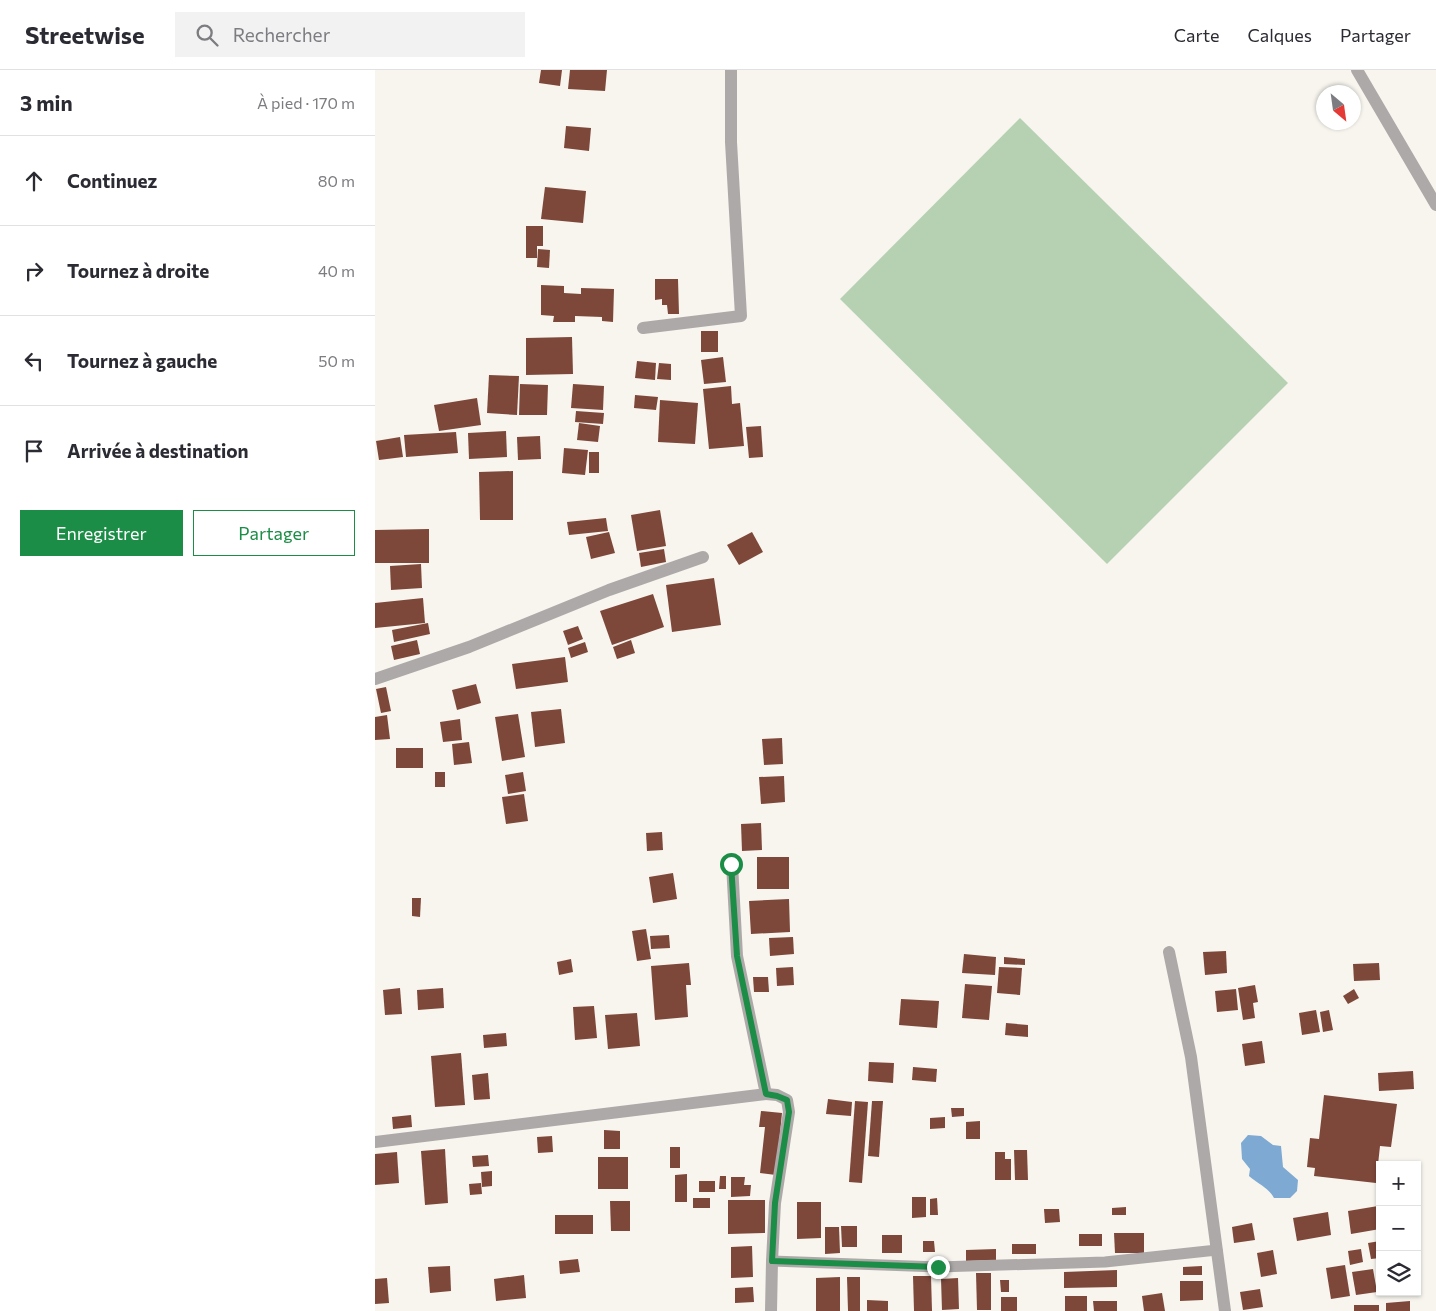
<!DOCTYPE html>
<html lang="fr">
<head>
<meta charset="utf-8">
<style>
  body { margin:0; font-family:Commissioner,sans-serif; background:#f2f2f3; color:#2b2b33 }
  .controls { position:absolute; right:15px; bottom:15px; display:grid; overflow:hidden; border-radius:0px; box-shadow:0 1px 4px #0004 }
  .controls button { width:45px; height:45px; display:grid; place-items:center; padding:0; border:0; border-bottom:1px solid #e1e1e2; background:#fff; color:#2b2b33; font:25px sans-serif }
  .compass { position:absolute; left:941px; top:15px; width:45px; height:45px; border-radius:50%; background:#fff; box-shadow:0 1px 4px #0004; rotate:151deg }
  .stop { position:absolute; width:15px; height:15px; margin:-11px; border:4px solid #1b8d46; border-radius:50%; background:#fff }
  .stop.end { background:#1b8d46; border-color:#fff; box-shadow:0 1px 5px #0008 }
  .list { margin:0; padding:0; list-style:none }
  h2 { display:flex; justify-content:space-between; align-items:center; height:65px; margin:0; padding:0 20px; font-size:21px }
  h2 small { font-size:16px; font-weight:400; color:#7c7c81 }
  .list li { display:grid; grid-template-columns:32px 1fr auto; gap:15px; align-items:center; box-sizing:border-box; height:90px; padding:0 20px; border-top:1px solid #e1e1e2 }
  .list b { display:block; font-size:19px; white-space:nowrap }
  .list em { font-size:16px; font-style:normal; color:#7c7c81 }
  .actions { display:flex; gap:10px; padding:15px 20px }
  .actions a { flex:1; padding:11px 0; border:1px solid #1b8d46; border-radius:0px; text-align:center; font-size:18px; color:#1b8d46 }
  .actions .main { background:#1b8d46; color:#fff }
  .icon { flex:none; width:28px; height:28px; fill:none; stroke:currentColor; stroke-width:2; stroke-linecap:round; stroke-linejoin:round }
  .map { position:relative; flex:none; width:1061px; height:1241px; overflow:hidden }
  header { display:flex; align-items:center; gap:30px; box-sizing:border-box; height:70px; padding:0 25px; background:#fff; border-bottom:1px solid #e1e1e2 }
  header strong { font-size:24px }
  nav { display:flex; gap:28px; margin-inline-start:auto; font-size:18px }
  .search { width:350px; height:45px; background:#f2f2f3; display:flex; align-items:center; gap:12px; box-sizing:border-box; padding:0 18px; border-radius:0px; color:#7c7c81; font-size:19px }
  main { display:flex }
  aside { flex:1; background:#fff }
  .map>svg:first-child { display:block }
  .green { fill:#b5d1b2 }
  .water { fill:#7da9d2 }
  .building { fill:#7d473a }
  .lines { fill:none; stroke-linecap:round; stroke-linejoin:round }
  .service { stroke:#ada9a9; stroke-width:11 }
  .minor { stroke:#ada9a9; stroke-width:12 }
  .route { stroke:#1b8d46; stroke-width:6 }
</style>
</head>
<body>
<header>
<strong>Streetwise</strong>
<div class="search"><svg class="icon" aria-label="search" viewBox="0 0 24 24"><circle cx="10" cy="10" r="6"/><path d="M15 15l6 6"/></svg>Rechercher</div>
<nav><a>Carte</a><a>Calques</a><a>Partager</a></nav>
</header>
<main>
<aside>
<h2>3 min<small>À pied · 170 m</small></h2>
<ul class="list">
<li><svg class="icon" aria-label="ahead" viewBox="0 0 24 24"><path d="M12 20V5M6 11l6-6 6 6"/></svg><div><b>Continuez</b></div><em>80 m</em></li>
<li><svg class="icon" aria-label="right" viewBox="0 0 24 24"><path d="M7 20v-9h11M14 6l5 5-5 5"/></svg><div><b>Tournez à droite</b></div><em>40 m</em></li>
<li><svg class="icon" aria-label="left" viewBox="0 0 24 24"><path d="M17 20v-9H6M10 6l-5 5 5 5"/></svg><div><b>Tournez à gauche</b></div><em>50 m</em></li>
<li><svg class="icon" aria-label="arrive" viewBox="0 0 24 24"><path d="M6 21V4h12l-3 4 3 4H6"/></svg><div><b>Arrivée à destination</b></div></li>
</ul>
<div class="actions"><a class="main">Enregistrer</a><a>Partager</a></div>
</aside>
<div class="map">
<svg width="1061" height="1241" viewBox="0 0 1061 1241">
  <rect width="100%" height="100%" fill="#f7f5ee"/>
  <polygon class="green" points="645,48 913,313 732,494 465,229"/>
  <path class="water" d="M873 1065 886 1066 898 1075 906 1076 908 1097 923 1110 922 1121 915 1128H899C894 1118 883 1114 874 1106L875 1099 867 1089 866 1073Z"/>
  <g class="building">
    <polygon points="166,0 187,0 185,16 164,13"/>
    <polygon points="195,0 232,0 230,21 193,19"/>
    <polygon points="191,56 216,58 214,81 189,78"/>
    <polygon points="170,117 211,121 208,153 166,149"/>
    <polygon points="151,156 168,156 168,176 162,176 162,188 151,188"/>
    <polygon points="163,179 175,180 174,198 162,197"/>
    <polygon points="280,209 303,209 304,244 293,244 292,235 287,235 287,229 280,230"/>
    <polygon points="166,215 189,216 189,223 206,224 206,218 239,219 238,252 227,251 227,247 200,246 200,252 178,252 179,246 166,245"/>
    <rect x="326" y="261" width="17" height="21"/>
    <polygon points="197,267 198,304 151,305 151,268"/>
    <polygon points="348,287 351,312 329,314 326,290"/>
    <polygon points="262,291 281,293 280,310 260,308"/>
    <polygon points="284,293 296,294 296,310 282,309"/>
    <polygon points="114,305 144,306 142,345 112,343"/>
    <polygon points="145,314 173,315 172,345 144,345"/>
    <polygon points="198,314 229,316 228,340 196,338"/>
    <polygon points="356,316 357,334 365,333 369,376 334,379 328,319"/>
    <polygon points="260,325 283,327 281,340 259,338"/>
    <polygon points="102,328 106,355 64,361 59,335"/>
    <polygon points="285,330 323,333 320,374 283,372"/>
    <polygon points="201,341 229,343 228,354 200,352"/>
    <polygon points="204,353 225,356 223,372 202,370"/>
    <polygon points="386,356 388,387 374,388 371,357"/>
    <polygon points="131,361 132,387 94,389 93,363"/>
    <polygon points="81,362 83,383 31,387 29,365"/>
    <polygon points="165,366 166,389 143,390 142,367"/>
    <polygon points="25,367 28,387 4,390 1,371"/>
    <polygon points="189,378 213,380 210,405 187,403"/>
    <rect x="214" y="382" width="10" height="21"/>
    <polygon points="138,401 138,450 105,450 104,402"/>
    <polygon points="285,440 291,476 262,481 256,445"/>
    <polygon points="231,448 233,461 194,465 192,452"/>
    <polygon points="54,459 54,493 0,493 0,460"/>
    <polygon points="234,462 240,483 216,489 211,467"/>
    <polygon points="377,462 388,482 364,495 352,475"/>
    <polygon points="289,479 291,492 266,497 264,483"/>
    <polygon points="46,494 47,518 16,520 15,496"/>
    <polygon points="339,508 346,555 297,562 291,515"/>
    <polygon points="278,524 289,557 237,575 225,541"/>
    <polygon points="48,528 50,553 0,558 0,533"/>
    <polygon points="53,553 55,564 19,572 17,560"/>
    <polygon points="203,556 208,569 193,575 188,561"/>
    <polygon points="42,570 45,584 19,590 16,576"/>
    <polygon points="256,570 260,583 242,589 238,577"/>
    <polygon points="210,572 213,582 196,588 193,578"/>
    <polygon points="190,587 193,612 141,619 137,594"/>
    <polygon points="101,614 106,633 82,640 77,620"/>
    <polygon points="11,617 16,641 6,643 1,619"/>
    <polygon points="186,639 190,673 160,677 156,642"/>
    <polygon points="143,644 150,687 127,691 120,647"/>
    <polygon points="12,645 15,669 0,670 0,647"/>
    <polygon points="85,649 87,670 68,672 65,652"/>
    <polygon points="407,668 408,694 389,695 387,669"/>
    <polygon points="94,672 97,693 79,695 77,674"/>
    <rect x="21" y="678" width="27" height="20"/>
    <rect x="60" y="702" width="10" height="15"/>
    <polygon points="148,702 151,721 133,724 130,705"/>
    <polygon points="409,706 410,732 386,734 384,707"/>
    <polygon points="149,724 153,751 131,754 127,727"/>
    <polygon points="386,753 387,780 367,781 366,754"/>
    <polygon points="287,762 288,780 272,781 271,763"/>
    <rect x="382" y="787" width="32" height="32"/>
    <polygon points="298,803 302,829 278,833 274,807"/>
    <polygon points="37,828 46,828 45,847 37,846"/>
    <polygon points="414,829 415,862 376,864 374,831"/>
    <polygon points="271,859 276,889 262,891 257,861"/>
    <polygon points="294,865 295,878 276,879 275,866"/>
    <polygon points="418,867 419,884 395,886 394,868"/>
    <polygon points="851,881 852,903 830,905 828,882"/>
    <polygon points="589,884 621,887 620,905 587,903"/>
    <polygon points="629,887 650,889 650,895 629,894"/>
    <polygon points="196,889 198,902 184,905 182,892"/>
    <polygon points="314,893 316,915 311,915 313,947 280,950 276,896"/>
    <polygon points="1004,893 1005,910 979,911 978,894"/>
    <polygon points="418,897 419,915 402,916 401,898"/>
    <polygon points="624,897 647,898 645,925 622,923"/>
    <polygon points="378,907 393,907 394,922 379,922"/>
    <polygon points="590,914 617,916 614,950 587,948"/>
    <polygon points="880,915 883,932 878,933 880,948 868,950 863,918"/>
    <polygon points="25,918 27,944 10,945 8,920"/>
    <polygon points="68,918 69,938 43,940 42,920"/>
    <polygon points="861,919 863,940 842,942 840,921"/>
    <polygon points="979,919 984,928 973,934 968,926"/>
    <polygon points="526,929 564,931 562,958 524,955"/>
    <polygon points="219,936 222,968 200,970 198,937"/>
    <polygon points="941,940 945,962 927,965 924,943"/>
    <polygon points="954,940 958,960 948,962 945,942"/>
    <polygon points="262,943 265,976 233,979 230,945"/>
    <polygon points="631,953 653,955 653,967 630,965"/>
    <polygon points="131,963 132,976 109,978 108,965"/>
    <polygon points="887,971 890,993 870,996 867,974"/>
    <polygon points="86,983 90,1035 60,1037 56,986"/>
    <polygon points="494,992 519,993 518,1013 493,1011"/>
    <polygon points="538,997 562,999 561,1012 537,1010"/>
    <polygon points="1038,1001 1039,1019 1004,1021 1003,1003"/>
    <polygon points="113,1003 115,1029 99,1030 97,1005"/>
    <polygon points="949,1025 1022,1034 1016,1077 1005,1076 1001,1113 939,1106 940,1098 932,1097 935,1068 944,1069"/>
    <polygon points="453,1029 477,1032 476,1046 451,1044"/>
    <polygon points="480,1031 493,1032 487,1113 474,1112"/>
    <polygon points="497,1031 508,1031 504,1087 493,1086"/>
    <polygon points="576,1038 589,1038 589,1046 577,1047"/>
    <polygon points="386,1041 407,1043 401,1105 385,1103 390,1057 384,1057"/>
    <polygon points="36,1045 37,1057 18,1059 17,1047"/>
    <polygon points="570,1047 570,1058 555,1059 555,1048"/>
    <polygon points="605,1051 605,1069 591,1069 591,1052"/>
    <polygon points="229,1060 245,1061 245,1079 229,1079"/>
    <polygon points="177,1066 178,1082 163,1083 162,1067"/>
    <rect x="295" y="1077" width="10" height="21"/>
    <polygon points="70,1079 73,1133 50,1135 46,1081"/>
    <polygon points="639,1080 652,1080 653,1110 640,1110"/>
    <polygon points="22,1082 24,1113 0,1115 0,1084"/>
    <polygon points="620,1082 630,1082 630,1089 636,1089 636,1110 620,1110"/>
    <polygon points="113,1085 114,1096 98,1097 97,1086"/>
    <rect x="223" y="1087" width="30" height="32"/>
    <polygon points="117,1101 117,1116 107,1117 106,1102"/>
    <polygon points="312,1104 312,1132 300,1132 300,1105"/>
    <polygon points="345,1106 351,1106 351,1119 344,1119"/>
    <polygon points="356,1107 370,1107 369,1115 376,1115 375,1126 356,1127"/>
    <rect x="324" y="1111" width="16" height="11"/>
    <polygon points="106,1113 107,1124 95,1125 94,1114"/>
    <polygon points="537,1127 551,1127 551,1147 537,1148"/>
    <rect x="318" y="1128" width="17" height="10"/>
    <polygon points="562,1128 563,1145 555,1145 555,1129"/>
    <polygon points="353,1130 390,1130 390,1163 353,1164"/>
    <polygon points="235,1131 255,1131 255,1161 236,1161"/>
    <polygon points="422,1132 446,1132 446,1168 422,1169"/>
    <polygon points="1003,1136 1005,1159 976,1164 973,1141"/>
    <polygon points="751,1137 751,1145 737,1145 737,1138"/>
    <polygon points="669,1139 684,1139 685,1152 670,1153"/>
    <polygon points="953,1142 956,1165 922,1171 918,1148"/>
    <rect x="180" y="1145" width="38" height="19"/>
    <polygon points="877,1153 880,1170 859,1173 857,1157"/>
    <polygon points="466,1156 482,1156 482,1177 467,1177"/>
    <polygon points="450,1157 464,1157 465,1183 450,1184"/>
    <polygon points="739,1163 769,1163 769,1183 740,1183"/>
    <rect x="704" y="1164" width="23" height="12"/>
    <rect x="507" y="1165" width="20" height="18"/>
    <polygon points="548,1171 559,1171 560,1182 548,1182"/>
    <polygon points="1005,1171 1005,1188 996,1189 993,1173"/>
    <rect x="637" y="1174" width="24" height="10"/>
    <polygon points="377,1176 378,1207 356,1208 356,1177"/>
    <polygon points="621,1179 621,1190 591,1191 591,1180"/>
    <polygon points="986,1179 988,1192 975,1195 973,1181"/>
    <polygon points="898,1180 902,1204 886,1207 882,1183"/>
    <polygon points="203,1189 205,1202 185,1204 184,1191"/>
    <polygon points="970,1195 975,1226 956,1229 951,1198"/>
    <polygon points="75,1196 76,1221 55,1223 53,1197"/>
    <polygon points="827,1196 827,1205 808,1205 808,1197"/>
    <polygon points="998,1199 1002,1222 981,1225 977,1202"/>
    <polygon points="742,1200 742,1217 689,1218 689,1202"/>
    <polygon points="601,1203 616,1203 616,1240 602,1240"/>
    <polygon points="149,1205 151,1228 121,1231 119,1209"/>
    <polygon points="538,1206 556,1206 557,1241 539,1241"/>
    <polygon points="465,1207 465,1241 441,1241 441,1208"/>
    <polygon points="472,1207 485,1207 485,1241 473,1241"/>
    <polygon points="12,1208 14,1233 0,1234 0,1209"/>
    <polygon points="583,1208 584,1239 567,1240 566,1209"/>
    <polygon points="625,1210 634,1210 634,1222 626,1222"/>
    <polygon points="805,1211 828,1211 828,1230 805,1231"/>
    <polygon points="378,1217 379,1232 360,1233 360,1218"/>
    <polygon points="885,1219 888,1237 868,1240 865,1222"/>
    <polygon points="787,1223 790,1241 769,1241 767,1226"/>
    <rect x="690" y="1226" width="22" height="15"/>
    <rect x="626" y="1227" width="16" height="14"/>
    <polygon points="492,1230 513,1231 513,1241 492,1241"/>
    <polygon points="718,1231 742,1231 742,1241 719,1241"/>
    <polygon points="1035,1231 1035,1241 1011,1241 1011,1233"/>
    <rect x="979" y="1235" width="25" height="6"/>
  </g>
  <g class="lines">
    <polyline class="service" points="397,1191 563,1197 730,1192 842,1180"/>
    <g class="minor">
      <polyline points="982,0 1061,135"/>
      <polyline points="268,258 366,246 356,72 356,0"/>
      <polyline points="0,609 94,577 234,520 328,487"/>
      <polyline points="794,882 816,987 850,1241"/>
      <polyline points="391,1024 402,1025 412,1030 414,1042 400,1133 397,1191 396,1241"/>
      <polyline points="0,1072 391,1024 362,886 357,794"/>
    </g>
  </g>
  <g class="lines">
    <polyline class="route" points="356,794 362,886 391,1024 402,1026 412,1030 414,1042 400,1133 397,1191 563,1197"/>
  </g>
</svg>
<div class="controls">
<button>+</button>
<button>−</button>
<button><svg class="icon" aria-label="layers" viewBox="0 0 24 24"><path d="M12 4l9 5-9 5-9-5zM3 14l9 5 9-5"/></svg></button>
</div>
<svg class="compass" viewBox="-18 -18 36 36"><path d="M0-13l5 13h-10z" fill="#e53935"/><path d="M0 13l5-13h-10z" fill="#7c7c81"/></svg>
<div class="stop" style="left:356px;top:794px"></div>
<div class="stop end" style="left:563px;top:1197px"></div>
</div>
</main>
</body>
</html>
